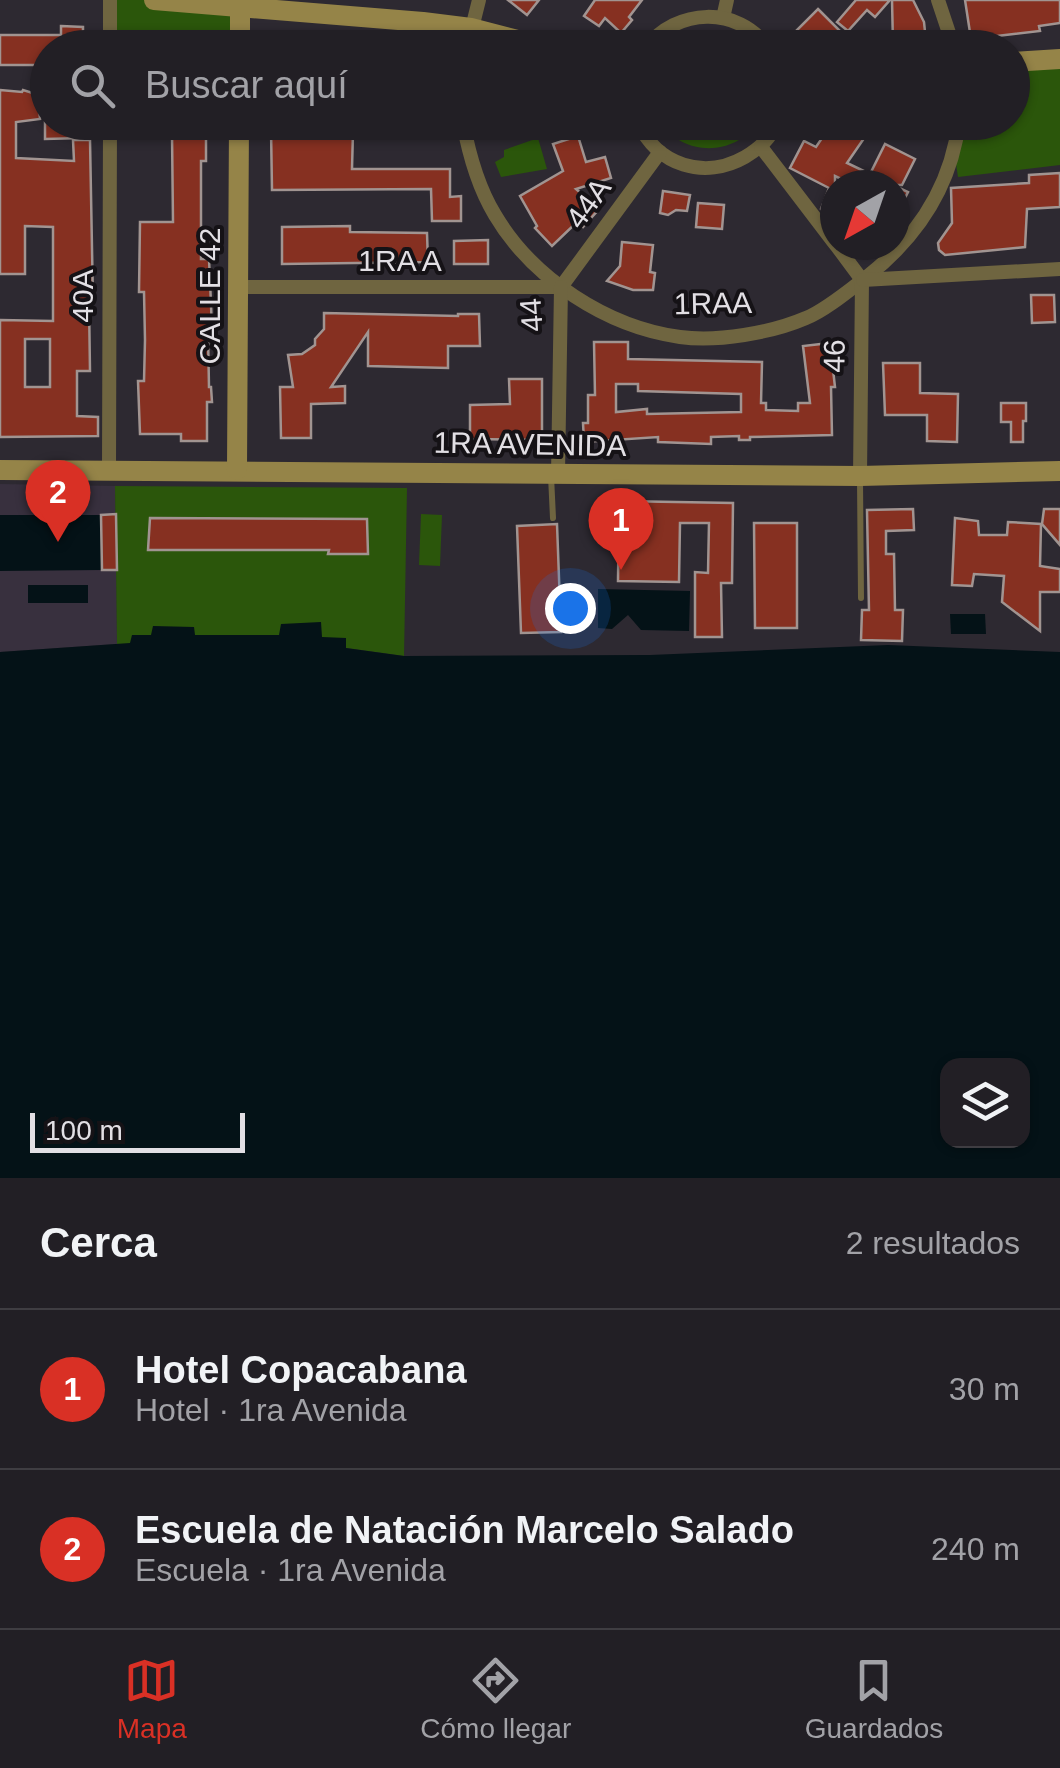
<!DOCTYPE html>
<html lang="es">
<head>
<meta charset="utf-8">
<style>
  body { margin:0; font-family:Helvetica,sans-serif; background:#2a272d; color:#f1f3f6 }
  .controls { position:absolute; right:30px; bottom:30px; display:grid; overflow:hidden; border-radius:20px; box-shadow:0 2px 8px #0004 }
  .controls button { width:90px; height:90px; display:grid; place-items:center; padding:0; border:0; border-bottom:2px solid #3f3d42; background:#221f25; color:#f1f3f6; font:50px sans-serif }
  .compass { position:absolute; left:820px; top:170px; width:90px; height:90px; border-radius:50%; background:#221f25; box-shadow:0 2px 8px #0004; rotate:220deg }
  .scale { position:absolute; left:30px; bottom:25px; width:215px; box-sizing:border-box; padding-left:10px; border:5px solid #e2dfe4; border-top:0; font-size:28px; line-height:35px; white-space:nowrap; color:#e2dfe4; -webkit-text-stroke:8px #151216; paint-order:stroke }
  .you { position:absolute; left:570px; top:608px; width:35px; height:35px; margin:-25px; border:8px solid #fff; border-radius:50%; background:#1a73e8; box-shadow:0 0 0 15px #1a73e833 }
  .badge { display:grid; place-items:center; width:65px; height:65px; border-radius:50%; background:#d93025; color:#fff; font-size:32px; font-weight:700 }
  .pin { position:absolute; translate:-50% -82px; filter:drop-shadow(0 2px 5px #0008) }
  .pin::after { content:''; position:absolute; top:52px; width:35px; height:30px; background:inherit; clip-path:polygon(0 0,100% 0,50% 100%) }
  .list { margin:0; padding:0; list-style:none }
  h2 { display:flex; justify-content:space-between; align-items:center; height:130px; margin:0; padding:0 40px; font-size:42px }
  h2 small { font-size:32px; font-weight:400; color:#a2a2a7 }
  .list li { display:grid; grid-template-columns:65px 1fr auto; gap:30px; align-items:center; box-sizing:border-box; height:160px; padding:0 40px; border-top:2px solid #3f3d42 }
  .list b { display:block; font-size:38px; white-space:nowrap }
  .list p { margin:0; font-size:32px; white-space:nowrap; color:#a2a2a7 }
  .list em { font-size:32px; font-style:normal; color:#a2a2a7 }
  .icon { flex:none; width:55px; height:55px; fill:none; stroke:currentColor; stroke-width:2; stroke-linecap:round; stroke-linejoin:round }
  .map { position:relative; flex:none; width:1060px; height:1178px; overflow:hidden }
  .search { position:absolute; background:#221f25; box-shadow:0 2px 8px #0004; left:30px; right:30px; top:30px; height:110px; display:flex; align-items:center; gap:25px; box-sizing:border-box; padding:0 35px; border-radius:55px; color:#a2a2a7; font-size:38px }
  .sheet { height:450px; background:#221f25 }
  nav { display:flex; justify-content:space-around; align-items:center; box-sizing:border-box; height:140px; border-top:2px solid #3f3d42; background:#221f25; font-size:28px; color:#a2a2a7 }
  nav a { display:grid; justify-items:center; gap:5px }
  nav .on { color:#d93025 }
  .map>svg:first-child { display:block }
  .built { fill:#38303e }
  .green { fill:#2b560b }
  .water { fill:#041217; fill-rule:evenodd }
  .building { fill:#863021; stroke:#a19491; stroke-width:2.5; fill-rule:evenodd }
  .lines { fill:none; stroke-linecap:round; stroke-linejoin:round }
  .lane { stroke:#6f6540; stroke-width:6 }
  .street { stroke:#6f6540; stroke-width:14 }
  .secondary { stroke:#958448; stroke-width:20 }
  .labels { text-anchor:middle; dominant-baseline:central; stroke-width:8; stroke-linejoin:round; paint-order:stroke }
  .street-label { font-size:30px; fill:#e2dfe4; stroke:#151216 }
</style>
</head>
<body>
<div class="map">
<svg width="1060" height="1178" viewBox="0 0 1060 1178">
  <rect width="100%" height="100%" fill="#2d2931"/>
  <polygon class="built" points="0,484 115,486 117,644 0,652"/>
  <g class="green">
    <polygon points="110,0 154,0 240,8 240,47 110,48"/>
    <polygon points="703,35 721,36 743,47 672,47 686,39"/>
    <polygon points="1060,59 1060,165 958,177 954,151 959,123 1012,122 1013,62"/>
    <path d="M661 123H756C735 157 682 156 661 123Z"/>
    <polygon points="538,138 547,169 501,177 495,162 504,157 504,150"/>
    <polygon points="115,486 407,488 404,656 346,648 117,644"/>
    <polygon points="421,514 442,515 440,566 419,565"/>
  </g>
  <g class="water">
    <polygon points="0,515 101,515 102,570 0,571"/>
    <rect x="28" y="585" width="60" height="18"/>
    <polygon points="598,589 690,591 689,631 641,630 628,615 612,629 598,628"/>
    <polygon points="985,614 986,634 951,634 950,614"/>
    <path d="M321 622 322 637 346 638V648L404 656 650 655 888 645 1060 652V1178H0V652L130 643 132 635H151L153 626 194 627 195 635H279L281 624ZM948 1066H1022V1140H948Z"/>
  </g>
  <g class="building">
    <polygon points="508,0 539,0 527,15"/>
    <polygon points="595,0 642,0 629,17 632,20 621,33 605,18 599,26 584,16"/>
    <polygon points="856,0 890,0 875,17 867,10 848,31 837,22"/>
    <polygon points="892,0 913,0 924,22 926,41 893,44"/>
    <polygon points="965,0 1060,0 1060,23 1039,26 1040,31 971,39"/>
    <polygon points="818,9 841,32 826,48 809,48 794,33"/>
    <polygon points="61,26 83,27 83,48 48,48 48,65 0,65 0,35 61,35"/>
    <path d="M0 90 22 92 23 90 36 94 39 107 40 119 16 122V158L74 161 73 140H90L93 302H89L90 371H77V416L98 417V436L0 437V320L53 321V227L25 226V274H0ZM25 339H50V387H25Z"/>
    <polygon points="45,122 83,125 83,138 45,139"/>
    <polygon points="833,122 856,122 869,131 847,163 870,174 885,144 915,159 902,185 854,185 835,176 835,218 826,214 821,209 829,188 790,168 804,141 816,147"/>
    <polygon points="271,129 353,132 352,169 450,169 450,197 461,196 461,221 432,221 431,189 272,190"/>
    <polygon points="172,134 206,134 206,161 201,161 201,259 209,259 211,304 212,333 208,334 209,387 211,387 212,402 207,402 207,441 181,441 181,434 140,434 138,381 144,381 145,340 144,292 139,292 140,222 173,222"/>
    <polygon points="578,136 586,162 605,157 611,178 576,189 599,209 583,227 577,222 552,246 535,228 537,226 520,196 563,171 553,144"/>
    <polygon points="1060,173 1060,207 1027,209 1025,247 945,255 939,250 938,243 952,223 951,188 1029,183 1029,175"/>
    <polygon points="895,186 908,192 895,218"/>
    <polygon points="663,191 690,195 687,211 676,210 668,215 660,213"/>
    <polygon points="698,203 724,205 722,229 696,227"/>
    <polygon points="350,226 350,232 427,233 428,262 282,264 282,227"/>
    <polygon points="488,240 488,264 454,264 454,241"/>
    <polygon points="622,242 653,245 650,272 655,273 653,290 633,290 607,281 620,266"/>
    <polygon points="1031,295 1054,295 1055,322 1032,323"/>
    <polygon points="324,313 458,316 458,314 479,314 480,346 448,346 448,368 368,366 368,332 331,387 345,386 345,403 311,404 311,438 281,438 280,387 293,387 288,355 302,354 315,345 315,339 324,329"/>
    <path d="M594 342H628V359L762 362 761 403H766V410L798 411V403H810L803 346 830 343 835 387H831L832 435 750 437V440H739V436L711 437V444L658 442V437L584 442 583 423H588V395H595ZM616 384H638V391L741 394V412L647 414V409L616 412Z"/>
    <polygon points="883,363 920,363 920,393 958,394 957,442 927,441 927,415 885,415"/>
    <polygon points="509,379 542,379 542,440 470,439 470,405 510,404"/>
    <polygon points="1001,403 1026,403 1026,421 1023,421 1023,442 1011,442 1011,422 1001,422"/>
    <polygon points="619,501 733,503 732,583 721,583 722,637 695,637 695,572 708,573 709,523 680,523 679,582 618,581"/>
    <polygon points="913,509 914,530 886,531 886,554 894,554 895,610 903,610 902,641 861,640 862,610 869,610 867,510"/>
    <polygon points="1044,509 1060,509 1060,545 1042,524"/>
    <polygon points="116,514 117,570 102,570 101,515"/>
    <polygon points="150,518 367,519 368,554 328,554 329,550 148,550"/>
    <polygon points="955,518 978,521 979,535 1007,535 1008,522 1041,524 1040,566 1060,569 1060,592 1040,592 1040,631 1002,602 1004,576 974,574 972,586 952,585"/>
    <polygon points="754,523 797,523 797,628 755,628"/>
    <polygon points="557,524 561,632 521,633 517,526"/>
  </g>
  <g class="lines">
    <g class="lane">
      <polyline points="551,476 553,518"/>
      <polyline points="860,480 861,598"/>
    </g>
    <g class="street">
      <polyline points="938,0 954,48"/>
      <polyline points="723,18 727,0"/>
      <polyline points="110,48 110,0"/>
      <polyline points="467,48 479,0"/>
      <path d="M646 48C676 8 738 5 768 48"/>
      <path d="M463 122C469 155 478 187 495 215 533 279 607 327 680 337 718 342 771 333 806 318 826 310 852 288 869 275 918 236 951 186 959 122"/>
      <path d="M638 122C657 166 705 180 745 157 760 148 770 139 777 122"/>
      <polyline points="761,147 835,244"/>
      <polyline points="836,245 862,280 860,476"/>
      <polyline points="863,280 1060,269"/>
      <polyline points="239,287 561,287"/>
      <polyline points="561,287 660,152"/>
      <polyline points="109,470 110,122"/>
      <polyline points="558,474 561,287"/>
    </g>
    <g class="secondary">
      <polyline points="154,0 423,22 471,28 549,48"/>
      <polyline points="240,48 240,0"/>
      <polyline points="1012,62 1060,59"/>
      <polyline points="0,470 860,476 1060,471"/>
      <polyline points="237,470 239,122"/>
    </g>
  </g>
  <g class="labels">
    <g class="street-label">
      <text transform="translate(588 203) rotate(-54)">44A</text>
      <text x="400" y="260">1RA A</text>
      <text transform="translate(82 296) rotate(-90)">40A</text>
      <text transform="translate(209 296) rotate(-90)">CALLE 42</text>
      <text transform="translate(713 303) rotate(-1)">1RAA</text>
      <text transform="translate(531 315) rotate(-94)">44</text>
      <text transform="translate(834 356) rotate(-89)">46</text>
      <text transform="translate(530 444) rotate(1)">1RA AVENIDA</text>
    </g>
  </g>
</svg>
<div class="controls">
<button><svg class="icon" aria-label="layers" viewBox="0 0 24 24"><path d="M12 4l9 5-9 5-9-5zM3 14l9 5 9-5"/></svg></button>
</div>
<svg class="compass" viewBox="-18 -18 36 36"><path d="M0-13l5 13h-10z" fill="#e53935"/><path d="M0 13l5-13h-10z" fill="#a2a2a7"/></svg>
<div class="scale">100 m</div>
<div class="you"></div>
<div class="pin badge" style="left:621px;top:570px">1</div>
<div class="pin badge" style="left:58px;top:542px">2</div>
<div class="search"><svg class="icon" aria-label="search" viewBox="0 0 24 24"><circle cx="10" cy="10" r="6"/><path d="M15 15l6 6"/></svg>Buscar aquí</div>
</div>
<section class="sheet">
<h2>Cerca<small>2 resultados</small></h2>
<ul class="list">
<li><span class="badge">1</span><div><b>Hotel Copacabana</b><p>Hotel · 1ra Avenida</p></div><em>30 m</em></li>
<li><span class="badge">2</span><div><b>Escuela de Natación Marcelo Salado</b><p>Escuela · 1ra Avenida</p></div><em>240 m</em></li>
</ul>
</section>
<nav>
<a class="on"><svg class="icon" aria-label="map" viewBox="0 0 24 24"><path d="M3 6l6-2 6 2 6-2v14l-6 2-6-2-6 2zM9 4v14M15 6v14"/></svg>Mapa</a>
<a><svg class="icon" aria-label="directions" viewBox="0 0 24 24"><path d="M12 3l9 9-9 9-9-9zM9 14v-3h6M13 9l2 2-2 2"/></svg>Cómo llegar</a>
<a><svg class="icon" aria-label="saved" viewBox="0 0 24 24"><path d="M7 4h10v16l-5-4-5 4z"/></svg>Guardados</a>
</nav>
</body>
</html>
